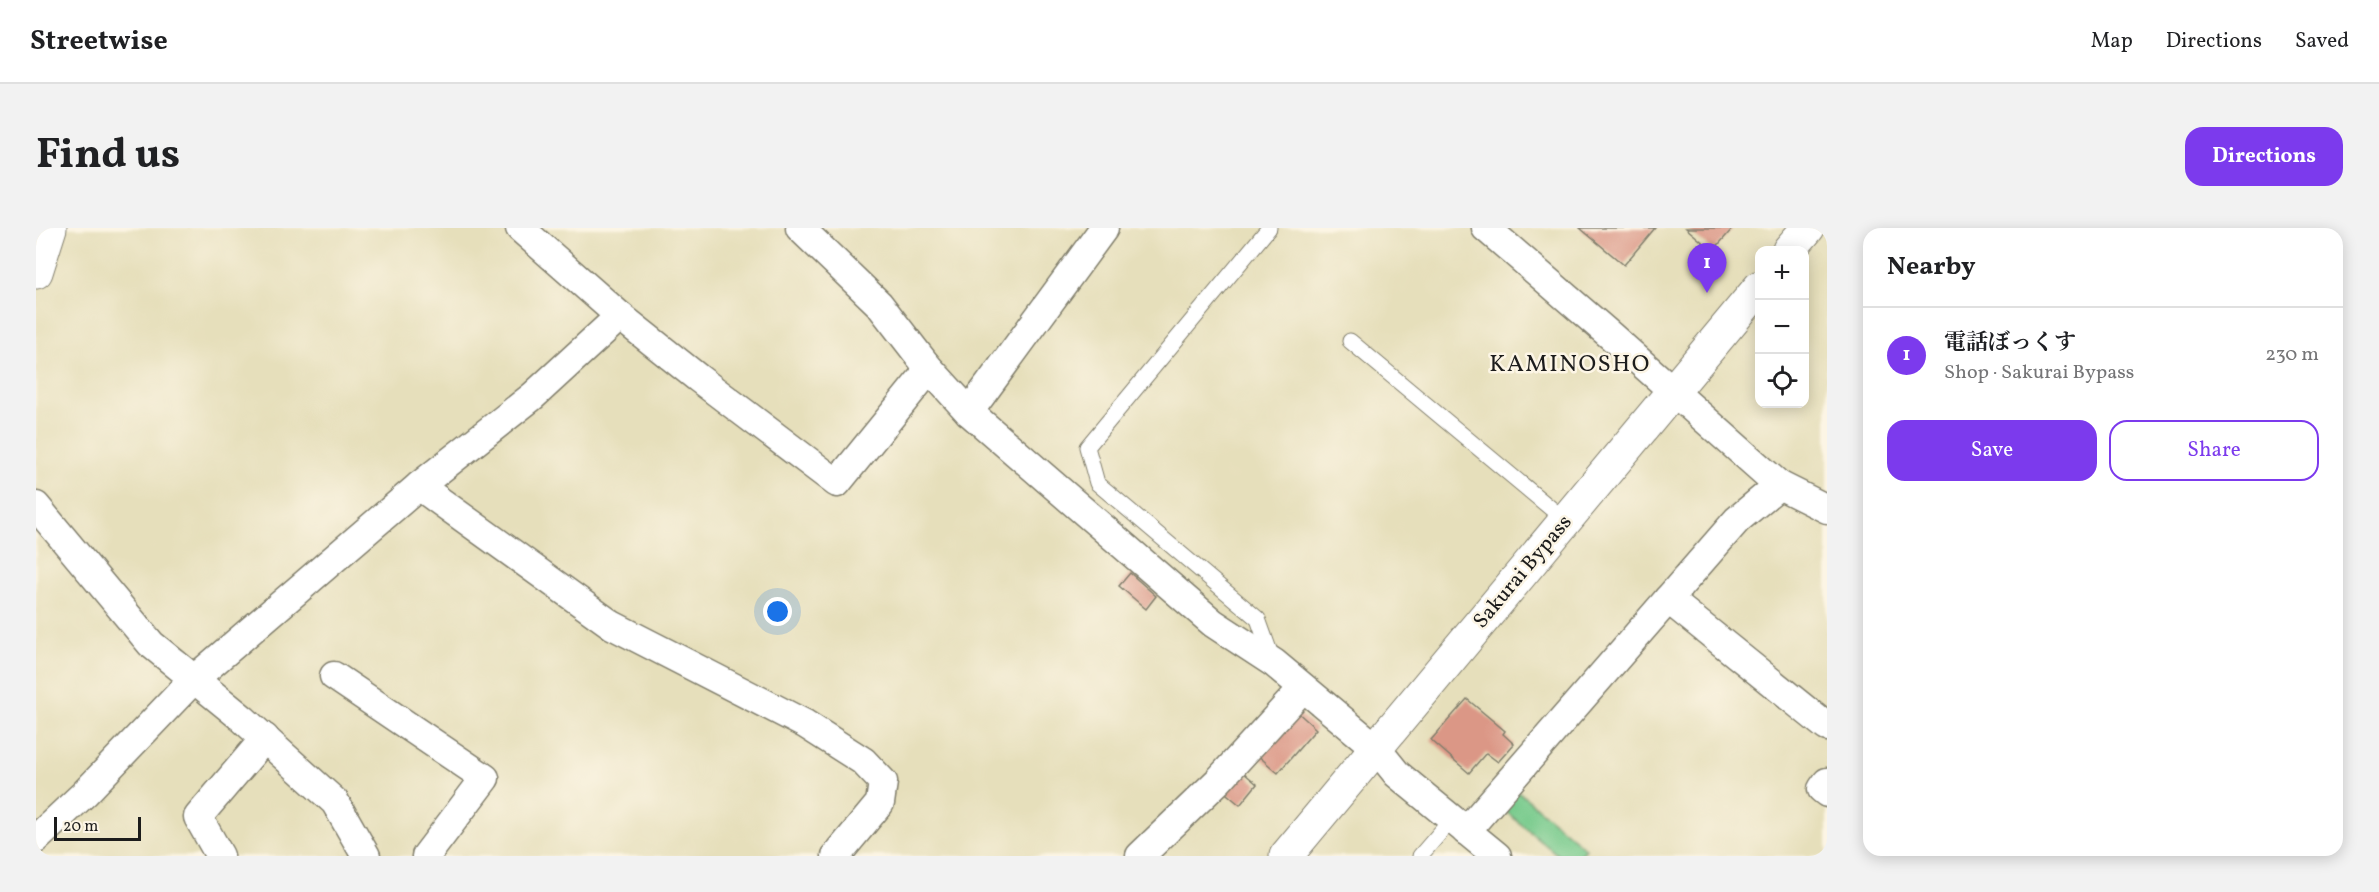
<!DOCTYPE html>
<html lang="en">
<head>
<meta charset="utf-8">
<style>
  body { margin:0; font-family:Vollkorn,"Noto Serif JP",serif; background:#f2f2f2; color:#202124 }
  .controls { position:absolute; right:18px; top:18px; display:grid; overflow:hidden; border-radius:12px; box-shadow:0 3px 15px #0003 }
  .controls button { width:54px; height:54px; display:grid; place-items:center; padding:0; border:0; border-bottom:2px solid #e0e0e0; background:#fff; color:#202124; font:30px sans-serif }
  .scale { position:absolute; left:18px; bottom:15px; width:87px; box-sizing:border-box; padding-left:6px; border:3px solid #1c1c1c; border-top:0; font-size:16px; line-height:21px; white-space:nowrap; color:#1c1c1c; -webkit-text-stroke:4px #fcf5e5; paint-order:stroke }
  .you { position:absolute; left:742px; top:384px; width:21px; height:21px; margin:-15px; border:4px solid #fff; border-radius:50%; background:#1a73e8; box-shadow:0 0 0 9px #1a73e833 }
  .badge { display:grid; place-items:center; width:39px; height:39px; border-radius:50%; background:#7c3aed; color:#fff; font-size:20px; font-weight:700 }
  .pin { position:absolute; translate:-50% -50px; filter:drop-shadow(0 2px 3px #0008) }
  .pin::after { content:''; position:absolute; top:32px; width:21px; height:18px; background:inherit; clip-path:polygon(0 0,100% 0,50% 100%) }
  .list { margin:0; padding:0; list-style:none }
  h2 { display:flex; justify-content:space-between; align-items:center; height:78px; margin:0; padding:0 24px; font-size:26px }
  h2 small { font-size:20px; font-weight:400; color:#757577 }
  .list li { display:grid; grid-template-columns:39px 1fr auto; gap:18px; align-items:center; box-sizing:border-box; height:96px; padding:0 24px; border-top:2px solid #e0e0e0 }
  .list b { display:block; font-size:22px; white-space:nowrap }
  .list p { margin:0; font-size:20px; white-space:nowrap; color:#757577 }
  .list em { font-size:20px; font-style:normal; color:#757577 }
  .actions { display:flex; gap:12px; padding:18px 24px }
  .actions a { flex:1; padding:14px 0; border:2px solid #7c3aed; border-radius:18px; text-align:center; font-size:21px; color:#7c3aed }
  .actions .main { background:#7c3aed; color:#fff }
  .icon { flex:none; width:33px; height:33px; fill:none; stroke:currentColor; stroke-width:2; stroke-linecap:round; stroke-linejoin:round }
  .map { position:relative; flex:none; width:1791px; height:628px; overflow:hidden; border-radius:18px }
  header { display:flex; align-items:center; gap:36px; box-sizing:border-box; height:84px; padding:0 30px; background:#fff; border-bottom:2px solid #e0e0e0 }
  header strong { font-size:28px }
  nav { display:flex; gap:33px; margin-inline-start:auto; font-size:21px }
  .intro { display:flex; align-items:center; justify-content:space-between; box-sizing:border-box; height:144px; padding:0 36px }
  h1 { margin:0; font-size:42px }
  .button { padding:15px 27px; border-radius:18px; background:#7c3aed; color:#fff; font-size:21px; font-weight:700 }
  main { display:flex; gap:36px; padding:0 36px }
  aside { flex:1; background:#fff; border-radius:18px; box-shadow:0 3px 15px #0003 }
  .map>svg:first-child { display:block }
  .green { fill:#77ca8c; stroke:#4a7354; stroke-width:1.5 }
  .building { fill:#db9786 }
  .lines { fill:none; stroke-linecap:round; stroke-linejoin:round }
  .service-casing { stroke:#817e6c; stroke-width:17 }
  .minor-casing { stroke:#817e6c; stroke-width:31 }
  .primary-casing { stroke:#817e6c; stroke-width:35 }
  .trunk-casing { stroke:#817e6c; stroke-width:35 }
  .service { stroke:#fff; stroke-width:15 }
  .minor { stroke:#fff; stroke-width:28 }
  .primary { stroke:#fff; stroke-width:33 }
  .trunk { stroke:#fff; stroke-width:33 }
  .labels { text-anchor:middle; dominant-baseline:central; stroke-width:5; stroke-linejoin:round; paint-order:stroke }
  .street-label { font-size:21px; fill:#1c1c1c; stroke:#fcf5e5 }
  .quarter-label { font-size:24px; letter-spacing:1.5px; fill:#1c1c1c; stroke:#fcf5e5 }
</style>
</head>
<body>
<header>
<strong>Streetwise</strong>
<nav><a>Map</a><a>Directions</a><a>Saved</a></nav>
</header>
<div class="intro"><h1>Find us</h1><a class="button">Directions</a></div>
<main>
<div class="map">
<svg width="1791" height="628" viewBox="0 0 1791 628">
  <rect width="100%" height="100%" fill="#fcf5e5"/>
  <filter id="ink" filterUnits="userSpaceOnUse"><feTurbulence type="fractalNoise" baseFrequency=".0167" numOctaves="2"/><feDisplacementMap in="SourceGraphic" scale="12" xChannelSelector="R" yChannelSelector="G"/><feConvolveMatrix kernelMatrix="1 2 1 2 8 2 1 2 1" color-interpolation-filters="sRGB"/></filter>
  <filter id="wash" filterUnits="userSpaceOnUse"><feTurbulence type="fractalNoise" baseFrequency=".008" numOctaves="4" result="noise"/><feDisplacementMap in="SourceGraphic" scale="24" xChannelSelector="R" yChannelSelector="G"/><feGaussianBlur stdDeviation="1.35" result="paint"/><feColorMatrix in="noise" values="0 0 0 0 0 0 0 0 0 0 0 0 0 0 0 0 0 1.4 0 .05"/><feComposite in="paint" operator="in"/></filter>
  <g filter="url(#wash)">
    <rect width="100%" height="100%" fill="#e6dfbb"/>
    <polygon class="green" points="1477,559 1550,621 1544,628 1523,628 1462,577"/>
    <g id="blocks">
      <g class="building">
        <polygon points="1544,0 1619,0 1588,37"/>
        <polygon points="1650,0 1697,0 1677,23"/>
        <polygon points="1094,345 1120,368 1110,381 1083,358"/>
        <polygon points="1431,471 1469,503 1467,506 1478,516 1462,534 1450,525 1433,545 1395,512"/>
        <polygon points="1257,480 1280,501 1242,545 1219,525"/>
        <polygon points="1202,540 1221,556 1204,577 1185,561"/>
      </g>
    </g>
  </g>
  <g filter="url(#ink)">
    <use href="#blocks" fill-opacity="0" stroke="#817e6c" stroke-width="1.5"/>
    <g class="lines">
      <defs>
        <g id="service">
          <polyline points="1233,0 1051,219 1061,255 1222,391 1236,430"/>
          <polyline points="1314,113 1530,293"/>
          <polyline points="1384,628 1416,591"/>
        </g>
        <g id="minor">
          <polyline points="484,0 584,88 662,150 801,255 887,149 891,138"/>
          <polyline points="764,0 843,76 891,138 933,184 1177,395 1238,435 1340,520 1361,546 1461,628"/>
          <polyline points="1450,0 1575,108 1743,257 1791,281"/>
          <polyline points="933,184 1068,0"/>
          <polyline points="383,258 576,397 769,496 827,533 847,554 844,575 800,628"/>
          <polyline points="0,278 115,416 207,491 299,574 330,628"/>
          <polyline points="1632,371 1791,499"/>
          <polyline points="298,448 449,550 390,628"/>
          <polyline points="1791,554 1786,561 1791,565"/>
          <polyline points="1430,603 1701,292 1743,257"/>
          <polyline points="0,611 49,565 157,452 383,258 497,168 584,88"/>
          <polyline points="184,628 162,589 229,510"/>
          <polyline points="1104,628 1182,553 1267,460"/>
        </g>
        <polyline id="primary" points="0,44 14,0"/>
        <g id="trunk">
          <polyline points="1753,22 1772,0"/>
          <polyline points="1250,628 1724,59"/>
        </g>
      </defs>
      <use href="#service" class="service-casing"/>
      <use href="#minor" class="minor-casing"/>
      <use href="#primary" class="primary-casing"/>
      <use href="#trunk" class="trunk-casing"/>
      <use href="#service" class="service"/>
      <use href="#minor" class="minor"/>
      <use href="#primary" class="primary"/>
      <use href="#trunk" class="trunk"/>
    </g>
  </g>
  <g class="labels">
    <g class="street-label">
      <text transform="translate(1487 344) rotate(-50)">Sakurai Bypass</text>
    </g>
    <g class="quarter-label">
      <text x="1534" y="137">KAMINOSHO</text>
    </g>
  </g>
</svg>
<div class="controls">
<button>+</button>
<button>−</button>
<button><svg class="icon" aria-label="locate" viewBox="0 0 24 24"><circle cx="12" cy="12" r="6"/><path d="M12 2v4M12 18v4M2 12h4M18 12h4"/></svg></button>
</div>
<div class="scale">20 m</div>
<div class="you"></div>
<div class="pin badge" style="left:1671px;top:65px">1</div>
</div>
<aside>
<h2>Nearby<small></small></h2>
<ul class="list">
<li><span class="badge">1</span><div><b>電話ぼっくす</b><p>Shop · Sakurai Bypass</p></div><em>230 m</em></li>
</ul>
<div class="actions"><a class="main">Save</a><a>Share</a></div>
</aside>
</main>
</body>
</html>
